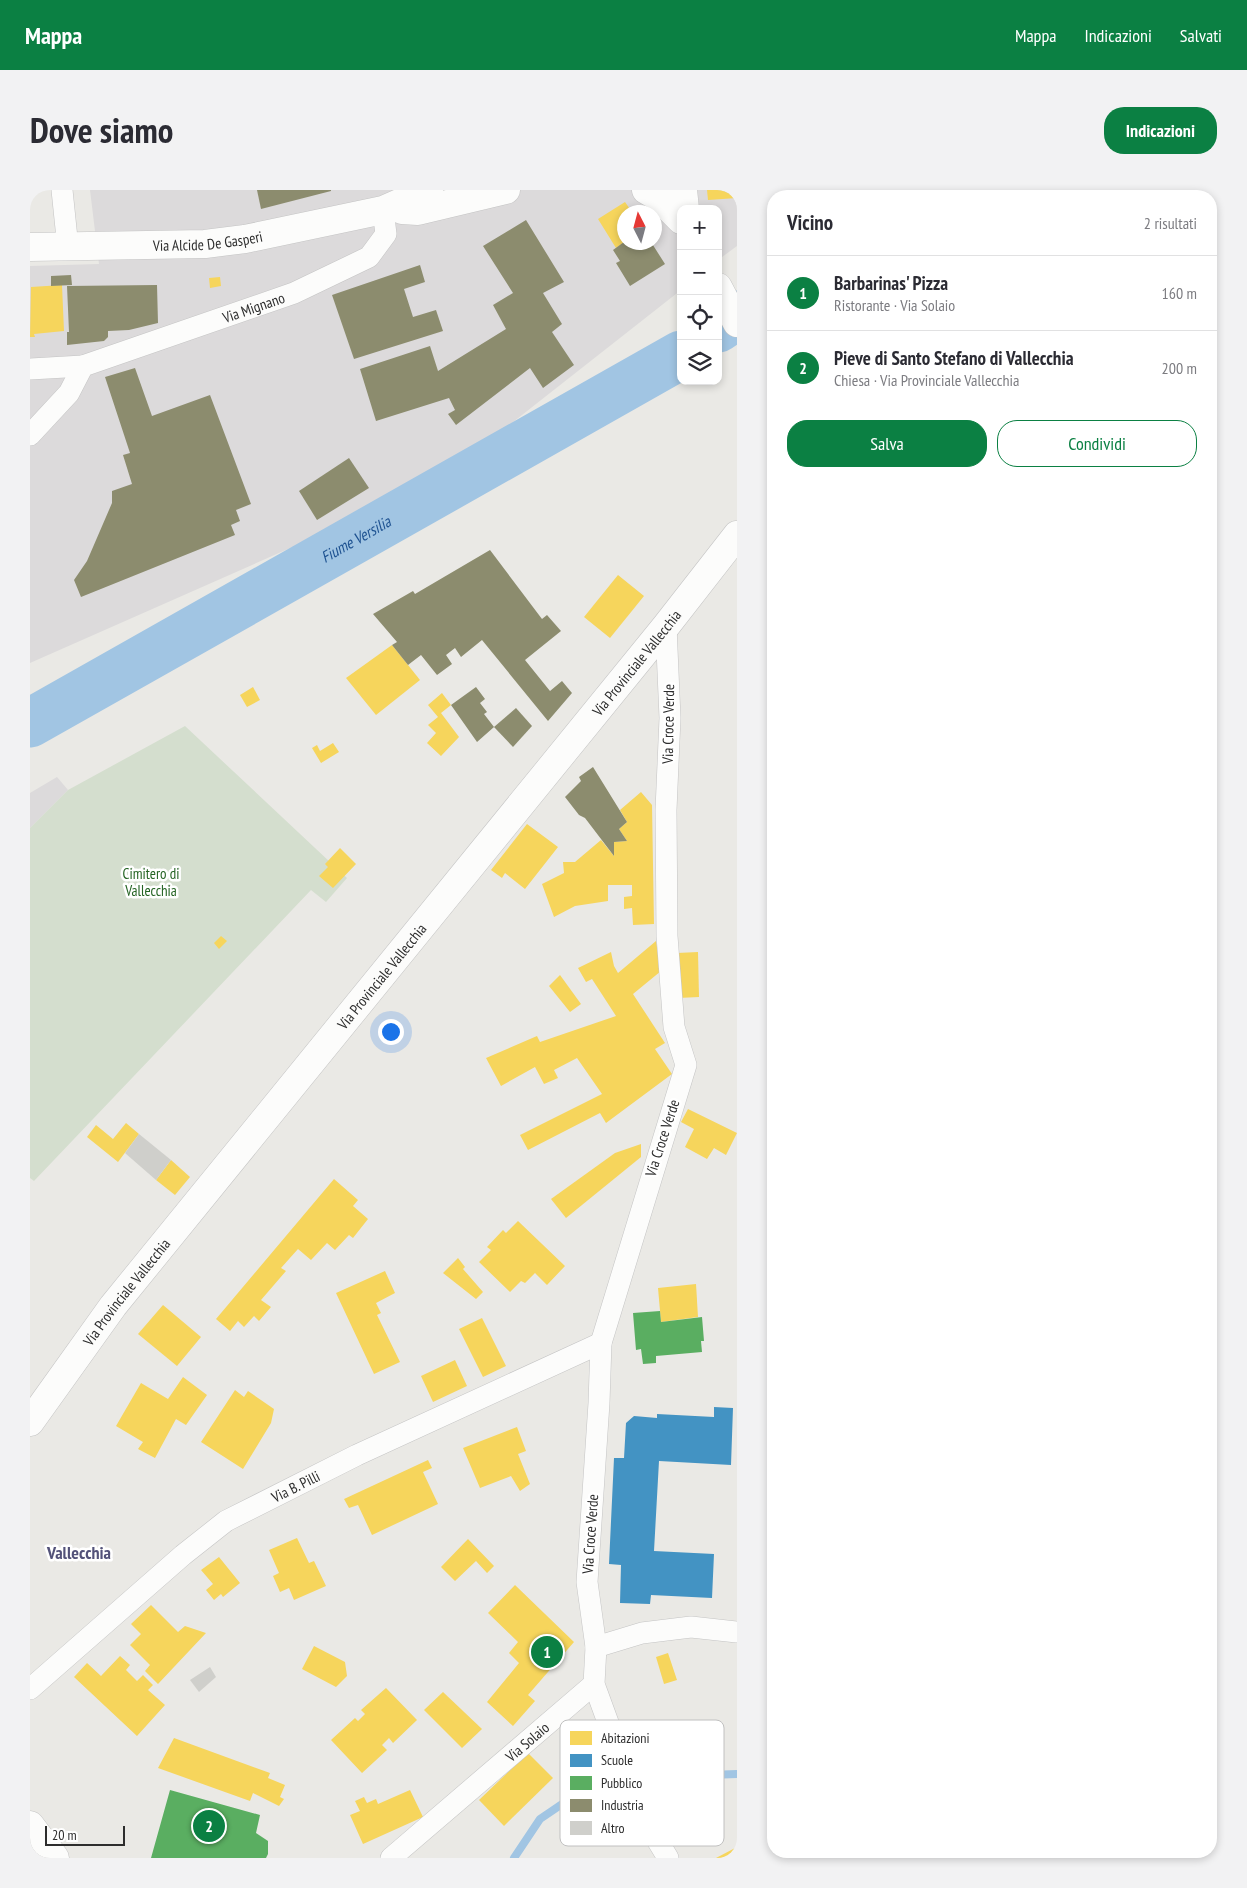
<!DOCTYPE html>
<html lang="it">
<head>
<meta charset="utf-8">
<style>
  body { margin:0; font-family:"PT Sans Narrow",sans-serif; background:#f2f2f3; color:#2b2b33 }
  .controls { position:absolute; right:15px; top:15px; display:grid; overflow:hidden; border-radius:10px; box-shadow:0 2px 8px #0003 }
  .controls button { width:45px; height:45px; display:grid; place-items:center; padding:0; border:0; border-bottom:1px solid #e1e1e2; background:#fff; color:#2b2b33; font:25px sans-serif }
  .compass { position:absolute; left:587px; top:15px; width:45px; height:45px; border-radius:50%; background:#fff; box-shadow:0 2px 8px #0003; rotate:354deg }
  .scale { position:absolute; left:15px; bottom:12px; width:80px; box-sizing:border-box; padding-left:5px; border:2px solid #2d2d2d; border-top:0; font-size:14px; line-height:18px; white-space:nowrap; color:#2d2d2d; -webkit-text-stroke:4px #fff; paint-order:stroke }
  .you { position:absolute; left:360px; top:841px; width:18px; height:18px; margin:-12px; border:4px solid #fff; border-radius:50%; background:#1a73e8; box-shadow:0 0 0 8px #1a73e833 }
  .badge { display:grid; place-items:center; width:32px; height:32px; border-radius:50%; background:#0b8043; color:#fff; font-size:16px; font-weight:700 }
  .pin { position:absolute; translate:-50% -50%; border:2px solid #fff; box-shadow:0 1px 5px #0006 }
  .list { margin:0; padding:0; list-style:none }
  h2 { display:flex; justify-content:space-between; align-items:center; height:65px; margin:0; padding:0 20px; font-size:21px }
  h2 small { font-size:16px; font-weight:400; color:#7c7c81 }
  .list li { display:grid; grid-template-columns:32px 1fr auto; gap:15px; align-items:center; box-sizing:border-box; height:75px; padding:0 20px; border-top:1px solid #e1e1e2 }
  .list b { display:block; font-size:19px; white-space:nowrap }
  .list p { margin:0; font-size:16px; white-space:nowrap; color:#7c7c81 }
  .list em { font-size:16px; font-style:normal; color:#7c7c81 }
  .actions { display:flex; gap:10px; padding:15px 20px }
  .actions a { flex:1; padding:11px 0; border:1px solid #0b8043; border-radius:20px; text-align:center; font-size:18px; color:#0b8043 }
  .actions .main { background:#0b8043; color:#fff }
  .icon { flex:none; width:28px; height:28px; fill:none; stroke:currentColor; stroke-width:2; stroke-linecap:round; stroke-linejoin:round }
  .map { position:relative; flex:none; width:707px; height:1668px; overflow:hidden; border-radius:20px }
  header { display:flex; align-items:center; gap:30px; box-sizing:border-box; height:70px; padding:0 25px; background:#0b8043; color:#fff }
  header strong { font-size:24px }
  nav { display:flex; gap:28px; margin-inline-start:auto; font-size:18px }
  .intro { display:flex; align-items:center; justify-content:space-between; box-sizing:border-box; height:120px; padding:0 30px }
  h1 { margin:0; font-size:35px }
  .button { padding:12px 22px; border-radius:20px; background:#0b8043; color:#fff; font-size:18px; font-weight:700 }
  main { display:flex; gap:30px; padding:0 30px }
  aside { flex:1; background:#fff; border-radius:20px; box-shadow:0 2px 8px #0003 }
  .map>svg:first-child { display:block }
  .industrial { fill:#dcdadb; fill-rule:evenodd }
  .cemetery { fill:#d4dece }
  .homes { fill:#f6d55c }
  .schools { fill:#4393c3 }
  .public { fill:#5aae61 }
  .industry { fill:#8c8c6e }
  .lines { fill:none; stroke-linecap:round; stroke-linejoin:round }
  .stream { stroke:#a1c5e3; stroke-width:8 }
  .river { stroke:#a1c5e3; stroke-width:49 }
  .building { fill:#cfcfcb }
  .street-casing { stroke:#c4c4c4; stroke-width:22 }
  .secondary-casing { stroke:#c4c4c4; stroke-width:29 }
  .street { stroke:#fcfcfb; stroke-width:21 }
  .secondary { stroke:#fcfcfb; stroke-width:28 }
  .labels { text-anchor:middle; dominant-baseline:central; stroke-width:5; stroke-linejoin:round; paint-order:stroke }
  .street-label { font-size:15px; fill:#2d2d2d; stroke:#fff }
  .park-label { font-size:15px; fill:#256424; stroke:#fff }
  .water-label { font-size:16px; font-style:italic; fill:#1e5291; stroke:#fff }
  .quarter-label { font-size:18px; font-weight:bold; fill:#535279; stroke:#fff }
  .key { fill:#fff; stroke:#c0c0c0; stroke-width:1 }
  .key-label { font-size:14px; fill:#2d2d2d }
</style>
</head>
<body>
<header>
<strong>Mappa</strong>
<nav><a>Mappa</a><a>Indicazioni</a><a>Salvati</a></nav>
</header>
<div class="intro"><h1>Dove siamo</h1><a class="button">Indicazioni</a></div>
<main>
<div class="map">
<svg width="707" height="1668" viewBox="0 0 707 1668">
  <rect width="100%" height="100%" fill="#eae9e5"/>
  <g class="industrial">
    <path d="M60 0H707V56L688 70V19H651V100L403 295 0 473V76L69 74ZM594 22H624V52H594Z"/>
    <polygon points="27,587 38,600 0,638 0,603"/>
  </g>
  <polygon class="cemetery" points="155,536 317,688 296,712 281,700 4,991 0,988 0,638 38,600"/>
  <g class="homes">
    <polygon points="677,0 707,0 707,8 678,10"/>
    <polygon points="595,12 602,22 594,22 594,52 586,58 568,29"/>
    <polygon points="190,87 191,96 180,98 179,88"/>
    <polygon points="32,95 34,141 4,144 5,147 0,147 1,97"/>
    <polygon points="588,385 614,406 580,448 554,427"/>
    <polygon points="362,455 390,490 346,525 316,488"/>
    <polygon points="223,497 230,510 217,517 210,505"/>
    <polygon points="412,503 421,515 411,523 429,547 411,566 397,553 406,543 398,535 408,527 398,515"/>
    <polygon points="303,553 309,562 291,573 282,558 287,555 290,561"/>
    <polygon points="611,602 622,615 624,734 603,735 602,718 594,719 594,707 602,706 602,695 578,695 578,711 545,716 524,727 512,694 534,683 533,672 545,672 571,650 584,666 584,652 597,651 589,639 597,632 590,620"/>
    <polygon points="497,634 528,657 495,699 475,683 472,688 461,680"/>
    <polygon points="310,658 326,674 303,698 289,686 298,677 295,674"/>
    <polygon points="191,746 197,751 189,759 184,753"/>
    <polygon points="626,751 631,781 603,804 635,853 625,859 642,884 576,933 570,923 498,960 490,945 572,904 547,868 524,880 528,888 514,894 505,877 471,896 456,868 507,846 510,852 586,826 562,789 556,792 548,778 581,762 584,776 588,783"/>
    <polygon points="668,762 669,807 648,808 647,763"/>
    <polygon points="530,785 551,814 540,822 519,796"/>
    <polygon points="658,919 707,943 696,965 684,958 677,969 655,957 664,939 651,932"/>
    <polygon points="96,933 109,944 88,972 57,947 66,935 83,949"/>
    <polygon points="611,954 611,967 536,1028 521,1009 585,963"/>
    <polygon points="141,970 160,987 145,1005 126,990"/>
    <polygon points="304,989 328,1010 323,1016 338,1029 323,1048 319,1045 305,1060 297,1053 281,1070 268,1059 251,1078 256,1081 231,1110 241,1117 229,1131 224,1126 214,1137 208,1131 200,1141 186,1129"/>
    <polygon points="488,1031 535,1076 517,1095 505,1083 495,1093 491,1091 480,1102 449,1072 461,1060 457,1057 473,1040 476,1043"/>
    <polygon points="428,1068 435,1077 433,1079 453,1102 446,1109 413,1083"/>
    <polygon points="355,1081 365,1103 346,1113 351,1123 347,1125 370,1172 344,1184 306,1103"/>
    <polygon points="666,1094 668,1127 631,1132 628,1098"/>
    <polygon points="133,1115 171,1147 147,1176 108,1144"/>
    <polygon points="452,1128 476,1176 453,1187 429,1139"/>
    <polygon points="425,1170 437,1196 403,1212 391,1186"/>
    <polygon points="153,1187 177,1205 156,1235 146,1229 125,1268 108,1259 113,1252 86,1236 111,1193 138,1209"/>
    <polygon points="205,1200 214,1207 218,1201 244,1219 241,1233 213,1279 171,1252"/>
    <polygon points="487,1237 496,1261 488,1264 500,1294 490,1301 481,1286 450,1298 433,1258"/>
    <polygon points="398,1270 402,1278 393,1282 408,1314 342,1345 328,1315 319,1318 314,1309"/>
    <polygon points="267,1348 279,1373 284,1371 296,1396 264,1410 259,1398 250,1402 243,1386 249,1383 239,1360"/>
    <polygon points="438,1349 464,1376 457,1383 446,1371 425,1391 411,1377"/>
    <polygon points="189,1367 210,1393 193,1407 191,1404 184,1410 176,1400 183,1394 171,1380"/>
    <polygon points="485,1395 544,1452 498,1505 505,1511 483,1536 457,1512 489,1473 479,1463 488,1452 458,1423"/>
    <polygon points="121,1415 148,1442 155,1436 176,1443 128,1494 115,1481 120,1475 100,1455 111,1444 101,1434"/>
    <polygon points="284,1456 315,1472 317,1486 306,1497 272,1479"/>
    <polygon points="638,1463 647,1490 634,1494 626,1467"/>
    <polygon points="90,1466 100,1475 96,1480 107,1491 113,1485 123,1495 118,1500 135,1515 107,1546 44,1487 57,1473 71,1486"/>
    <polygon points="356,1498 387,1530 363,1553 359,1548 352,1555 357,1560 332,1583 301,1550 325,1528 328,1531 335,1524 331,1520"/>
    <polygon points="413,1502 452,1539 432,1558 394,1520"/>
    <polygon points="144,1548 240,1583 238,1588 255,1595 250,1607 254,1609 249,1616 223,1603 220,1611 128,1578"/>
    <polygon points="498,1563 523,1588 474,1636 449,1610"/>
    <polygon points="380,1600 393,1627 333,1654 320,1625 330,1621 325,1611 334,1607 337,1613 346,1609 348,1614"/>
    <polygon points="707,1657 707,1668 686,1668"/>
  </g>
  <polygon class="schools" points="684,1217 703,1218 701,1275 629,1271 624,1361 684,1364 682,1408 621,1405 620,1414 590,1413 591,1375 579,1374 584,1268 594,1268 596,1233 604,1226 627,1228 627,1224 684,1227"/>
  <g class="public">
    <polygon points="630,1121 631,1132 672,1127 674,1151 671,1151 672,1162 626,1166 626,1173 613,1174 611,1159 606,1160 603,1123"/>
    <polygon points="140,1600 230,1625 226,1643 238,1651 238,1664 236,1668 121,1668"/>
  </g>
  <g class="industry">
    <polygon points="227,0 301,0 301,1 231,19"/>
    <polygon points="496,30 534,92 513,103 532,134 522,142 544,175 513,198 500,178 426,235 418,224 425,220 419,208 346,231 330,179 400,156 408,181 476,139 463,115 483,103 453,56"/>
    <polygon points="594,52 621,52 635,74 600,96 586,73 590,71 583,60"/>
    <polygon points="390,75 395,92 374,99 383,127 406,120 413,141 324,169 302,105"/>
    <polygon points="41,85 42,95 21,96 21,86"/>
    <polygon points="127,95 128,133 99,140 78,141 78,147 74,151 37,155 37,142 39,142 37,96"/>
    <polygon points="105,178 122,226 180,205 221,314 206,320 210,331 201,335 205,345 51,407 44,390 57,371 82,313 82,301 102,294 93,265 100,263 75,187"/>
    <polygon points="319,268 339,298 287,330 269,301"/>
    <polygon points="460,360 512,429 517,425 531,441 495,470 520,501 532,491 542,503 518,531 452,450 431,467 425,458 416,465 422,474 407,485 391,465 378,475 362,455 367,452 343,424 383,401 385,404"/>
    <polygon points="446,497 455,509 450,513 457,522 454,524 464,537 447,552 421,515"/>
    <polygon points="486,518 502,536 483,557 464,537"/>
    <polygon points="563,577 597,632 589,639 597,651 584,652 584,666 555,628 549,625 535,607 551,591 549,587"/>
  </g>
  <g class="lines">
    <polyline class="stream" points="484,1668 510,1629 569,1589 707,1584"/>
    <g class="river">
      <polyline points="688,138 707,125"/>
      <path id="s1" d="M0 533 651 165"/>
    </g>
  </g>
  <g class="building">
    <polygon points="109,944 141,970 126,990 95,963"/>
    <polygon points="180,1477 186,1487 169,1502 160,1490"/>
  </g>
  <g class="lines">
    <defs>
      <g id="street">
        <polyline points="32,0 38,58"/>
        <polyline points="0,179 53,176"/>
        <path id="s2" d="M0 245 39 203 53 176 264 103 339 67 356 44 353 20"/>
        <polyline points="636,436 640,528 636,620 637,746 644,837 656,875 571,1153 569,1213 557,1392 566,1457 564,1494 595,1579 618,1635 638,1668"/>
        <polyline points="566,1457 612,1443 661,1437 707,1442"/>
        <path id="s3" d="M0 1499 153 1365 196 1331 327 1265 571 1153"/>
        <path id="s4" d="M361 1668 564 1494"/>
      </g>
      <g id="secondary">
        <polyline points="616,0 628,7 651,30"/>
        <polyline points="653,0 655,19"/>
        <polyline points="372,20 388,21 476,0"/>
        <path id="s5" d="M0 57 175 54 215 49 353 20 399 0"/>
        <polyline points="688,97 707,133"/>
        <path id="s6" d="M0 1232 83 1116 636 436 707 345"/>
        <polyline points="0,1635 25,1668"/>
      </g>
    </defs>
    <use href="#street" class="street-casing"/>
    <use href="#secondary" class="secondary-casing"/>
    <use href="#street" class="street"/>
    <use href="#secondary" class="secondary"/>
  </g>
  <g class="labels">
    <g class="street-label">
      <text stroke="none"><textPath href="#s5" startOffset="178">Via Alcide De Gasperi</textPath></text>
      <text stroke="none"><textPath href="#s2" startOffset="268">Via Mignano</textPath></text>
      <text stroke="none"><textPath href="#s6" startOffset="972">Via Provinciale Vallecchia</textPath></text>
      <text transform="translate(638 534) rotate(-89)">Via Croce Verde</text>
      <text stroke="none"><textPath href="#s6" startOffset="568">Via Provinciale Vallecchia</textPath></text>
      <text transform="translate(632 948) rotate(-72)">Via Croce Verde</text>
      <text stroke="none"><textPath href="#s6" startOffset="162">Via Provinciale Vallecchia</textPath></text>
      <text stroke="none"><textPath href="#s3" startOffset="336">Via B. Pilli</textPath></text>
      <text transform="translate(560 1344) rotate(-86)">Via Croce Verde</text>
      <text stroke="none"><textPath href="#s4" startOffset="179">Via Solaio</textPath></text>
    </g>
    <g class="park-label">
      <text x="121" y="683">Cimitero di<tspan x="121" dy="17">Vallecchia</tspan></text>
    </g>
    <g class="water-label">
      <text stroke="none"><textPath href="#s1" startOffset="374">Fiume Versilia</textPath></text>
    </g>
    <g class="quarter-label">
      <text x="49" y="1362">Vallecchia</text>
    </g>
  </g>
  <rect x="530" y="1530" width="164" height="126" rx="8" class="key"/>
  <rect x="540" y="1541" width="22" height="14" fill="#f6d55c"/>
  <rect x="540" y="1564" width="22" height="13" fill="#4393c3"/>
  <rect x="540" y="1586" width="22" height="14" fill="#5aae61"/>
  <rect x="540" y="1609" width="22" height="13" fill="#8c8c6e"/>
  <rect x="540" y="1631" width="22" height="14" fill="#cfcfcb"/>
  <g class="key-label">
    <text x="571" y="1553">Abitazioni</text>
    <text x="571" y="1575">Scuole</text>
    <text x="571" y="1598">Pubblico</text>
    <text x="571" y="1620">Industria</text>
    <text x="571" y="1643">Altro</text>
  </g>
</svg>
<div class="controls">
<button>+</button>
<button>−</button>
<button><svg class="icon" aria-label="locate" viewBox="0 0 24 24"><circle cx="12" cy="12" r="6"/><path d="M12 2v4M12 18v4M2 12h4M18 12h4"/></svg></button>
<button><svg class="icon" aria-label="layers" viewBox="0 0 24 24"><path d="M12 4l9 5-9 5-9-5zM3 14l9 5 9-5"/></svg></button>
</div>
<svg class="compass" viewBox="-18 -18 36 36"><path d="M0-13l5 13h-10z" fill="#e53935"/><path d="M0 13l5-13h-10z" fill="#7c7c81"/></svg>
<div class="scale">20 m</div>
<div class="you"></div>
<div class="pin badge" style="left:517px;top:1462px">1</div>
<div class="pin badge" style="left:179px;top:1636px">2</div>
</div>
<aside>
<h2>Vicino<small>2 risultati</small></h2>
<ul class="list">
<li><span class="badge">1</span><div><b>Barbarinas' Pizza</b><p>Ristorante · Via Solaio</p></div><em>160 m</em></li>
<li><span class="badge">2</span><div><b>Pieve di Santo Stefano di Vallecchia</b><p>Chiesa · Via Provinciale Vallecchia</p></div><em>200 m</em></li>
</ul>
<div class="actions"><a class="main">Salva</a><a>Condividi</a></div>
</aside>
</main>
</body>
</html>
